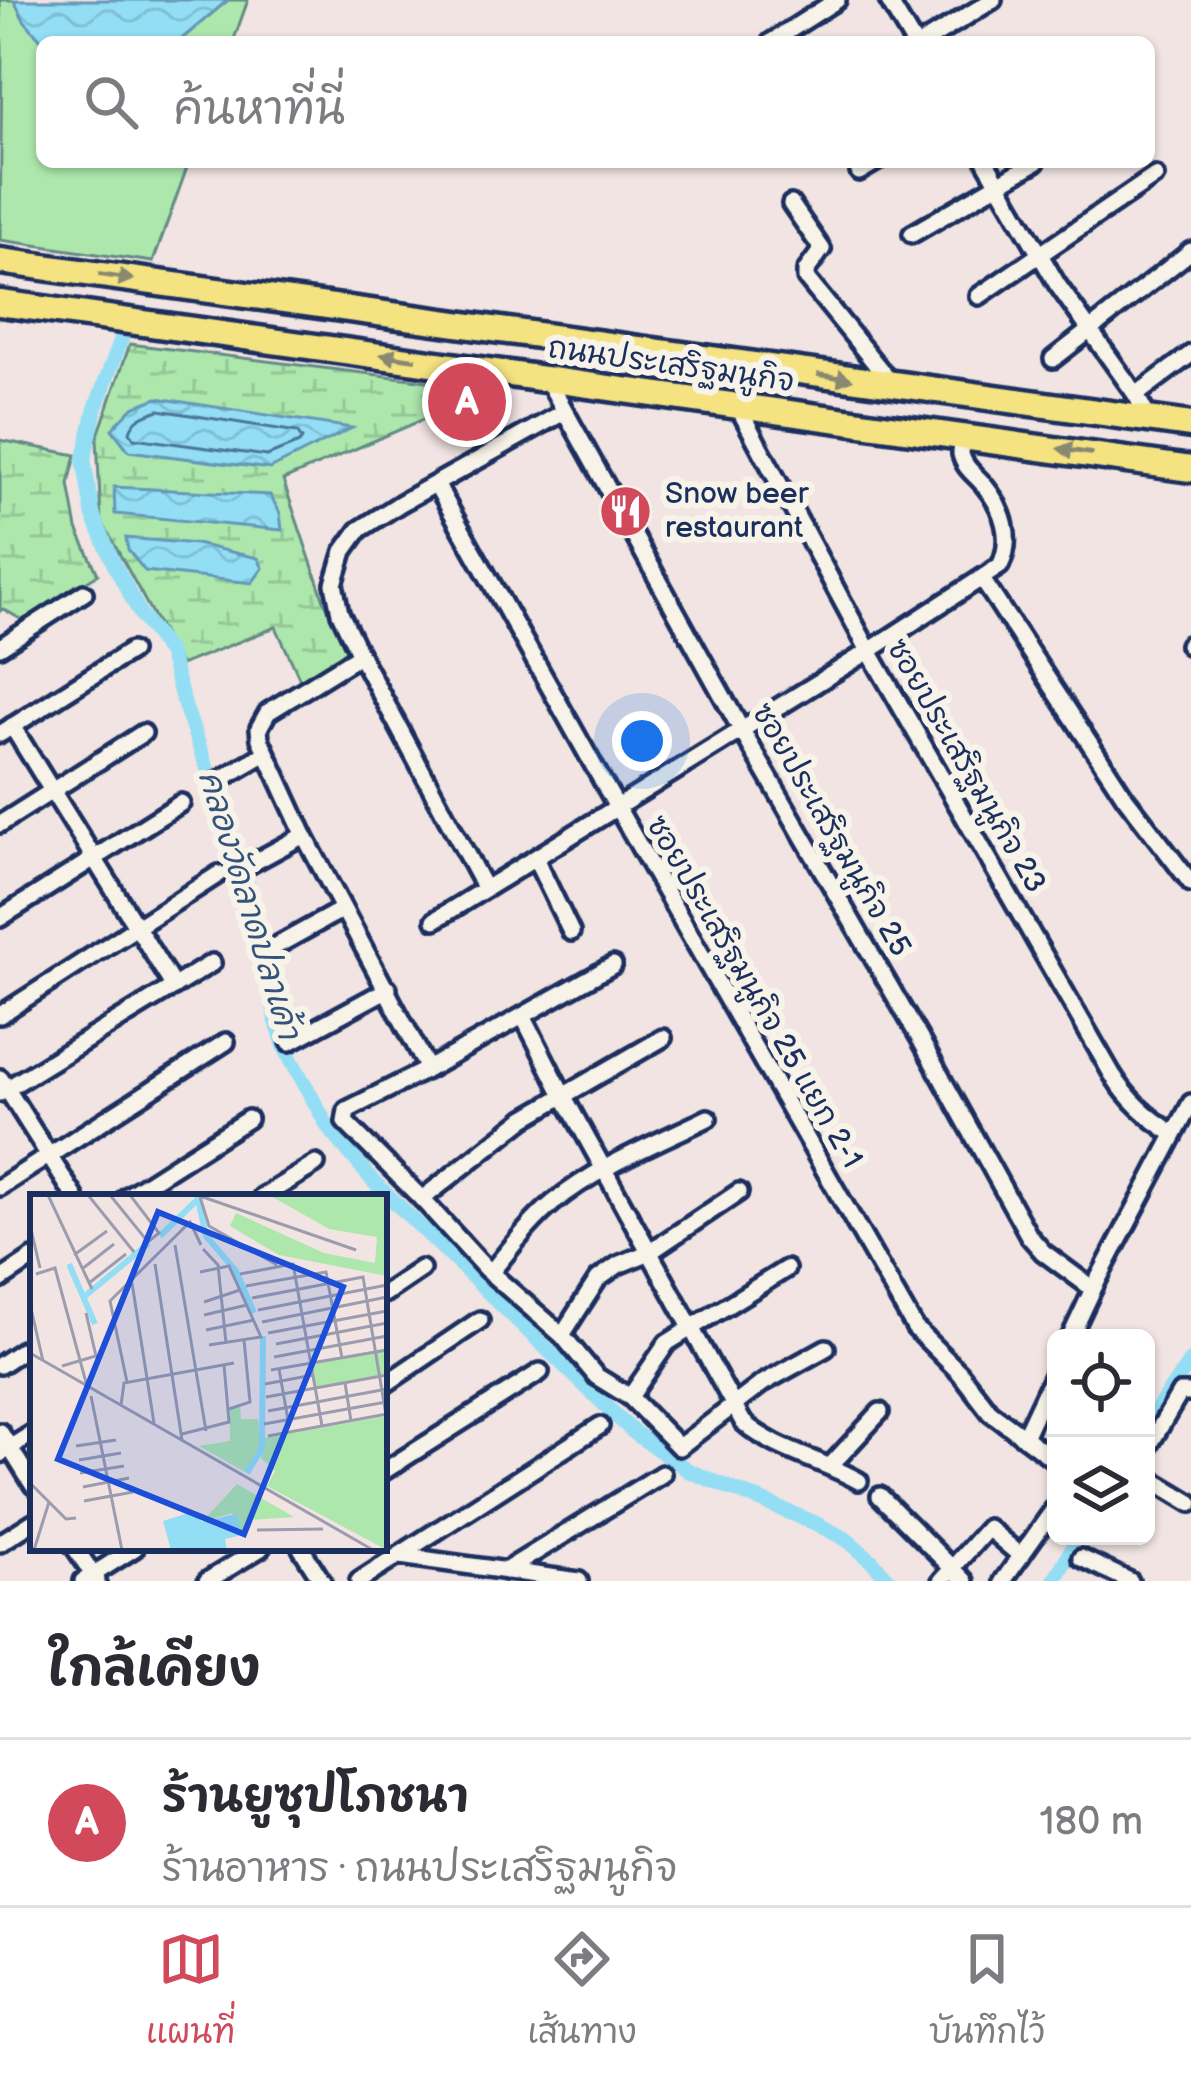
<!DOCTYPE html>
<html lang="th">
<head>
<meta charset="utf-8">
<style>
  body { margin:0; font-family:"Balsamiq Sans","Playpen Sans Thai",sans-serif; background:#f2f2f3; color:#2b2b33 }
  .controls { position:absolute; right:36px; bottom:36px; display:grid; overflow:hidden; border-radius:18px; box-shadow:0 3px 9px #0004 }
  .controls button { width:108px; height:108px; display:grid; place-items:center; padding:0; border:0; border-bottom:3px solid #e1e1e2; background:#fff; color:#2b2b33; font:60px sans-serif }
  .you { position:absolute; left:642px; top:741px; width:42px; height:42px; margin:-30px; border:9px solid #fff; border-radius:50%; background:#1a73e8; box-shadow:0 0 0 18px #1a73e833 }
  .badge { display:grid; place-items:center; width:78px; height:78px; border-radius:50%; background:#d1495b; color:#fff; font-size:39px; font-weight:700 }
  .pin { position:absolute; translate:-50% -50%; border:6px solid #fff; box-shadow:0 3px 12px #0006 }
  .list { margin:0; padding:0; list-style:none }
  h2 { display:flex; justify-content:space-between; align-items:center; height:156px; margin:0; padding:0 48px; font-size:51px }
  h2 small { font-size:39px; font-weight:400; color:#7c7c81 }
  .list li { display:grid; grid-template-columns:78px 1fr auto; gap:36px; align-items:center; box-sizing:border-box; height:168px; padding:0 48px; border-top:3px solid #e1e1e2 }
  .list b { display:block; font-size:45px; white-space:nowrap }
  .list p { margin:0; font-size:39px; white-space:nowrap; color:#7c7c81 }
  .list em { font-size:39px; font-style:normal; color:#7c7c81 }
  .icon { flex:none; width:66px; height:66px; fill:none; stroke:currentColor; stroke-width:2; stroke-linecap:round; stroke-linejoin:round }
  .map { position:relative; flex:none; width:1191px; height:1581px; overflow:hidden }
  .search { position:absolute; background:#fff; box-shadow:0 3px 9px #0004; left:36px; right:36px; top:36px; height:132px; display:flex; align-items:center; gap:30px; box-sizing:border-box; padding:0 42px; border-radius:18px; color:#7c7c81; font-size:45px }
  .sheet { height:324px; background:#fff }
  nav { display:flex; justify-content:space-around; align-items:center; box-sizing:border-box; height:168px; border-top:3px solid #e1e1e2; background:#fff; font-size:33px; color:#7c7c81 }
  nav a { display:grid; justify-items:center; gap:6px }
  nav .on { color:#d1495b }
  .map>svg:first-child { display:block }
  .green { fill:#ade7ac; stroke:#648b85; stroke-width:3 }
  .wetland { fill:url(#wetland-marsh); stroke:#648b85; stroke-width:3 }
  .water { fill:url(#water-waves); stroke:#6398b8; stroke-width:3 }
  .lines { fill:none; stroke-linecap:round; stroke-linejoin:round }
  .shore { stroke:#4b759a; stroke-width:3 }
  .canal { stroke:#93def4; stroke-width:15 }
  .minor-casing { stroke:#1b2f5e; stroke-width:24 }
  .primary-casing { stroke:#1b2f5e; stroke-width:33 }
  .minor { stroke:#f7f3e8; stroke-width:15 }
  .primary { stroke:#f5e381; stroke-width:24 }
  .oneway { fill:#888970 }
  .labels { text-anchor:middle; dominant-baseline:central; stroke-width:12; stroke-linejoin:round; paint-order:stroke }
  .street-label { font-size:30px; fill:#1b2f5e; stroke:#f7f3e8 }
  .poi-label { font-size:30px; fill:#1b2f5e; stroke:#f7f3e8; text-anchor:start }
  .water-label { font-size:33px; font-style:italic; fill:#33527c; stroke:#f7f3e8 }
  .inset-river { fill:none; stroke:#93def4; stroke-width:6 }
  .inset-road { fill:none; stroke:#9b9cad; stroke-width:3 }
  .view { fill:#1d4ed8; fill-opacity:0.15; stroke:#1d4ed8; stroke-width:6 }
  .inset-edge { fill:none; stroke:#1b2f5e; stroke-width:6 }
</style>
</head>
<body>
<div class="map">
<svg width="1191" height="1581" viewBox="0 0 1191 1581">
  <defs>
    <pattern id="wetland-marsh" width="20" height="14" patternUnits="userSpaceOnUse" patternTransform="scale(3)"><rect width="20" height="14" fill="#ade7ac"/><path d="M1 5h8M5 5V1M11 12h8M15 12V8" fill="none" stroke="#94c696"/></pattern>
    <pattern id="water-waves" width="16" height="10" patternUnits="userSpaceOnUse" patternTransform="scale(3)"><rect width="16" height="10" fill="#93def4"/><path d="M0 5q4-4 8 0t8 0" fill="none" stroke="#7ebfd4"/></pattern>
  </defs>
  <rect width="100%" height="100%" fill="#f1e4e2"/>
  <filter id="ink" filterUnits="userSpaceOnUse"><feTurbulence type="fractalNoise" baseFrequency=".00833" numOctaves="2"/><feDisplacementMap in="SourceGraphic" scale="24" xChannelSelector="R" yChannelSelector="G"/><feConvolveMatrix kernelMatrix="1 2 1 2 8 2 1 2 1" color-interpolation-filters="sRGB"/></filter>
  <g filter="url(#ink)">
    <g class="green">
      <polygon points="0,0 14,0 24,20 43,42 42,162 189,162 153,262 0,240 2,48"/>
      <polygon points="228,0 248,0 233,42 178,42"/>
    </g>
    <g class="wetland">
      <polygon points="130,344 443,383 443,411 283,480 325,603 358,668 308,697 276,627 180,665 101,520 97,438"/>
      <polygon points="0,440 76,455 69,484 77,529 98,574 24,621 3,609 0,611"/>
    </g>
    <g class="water">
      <polygon points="14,0 228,0 178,42 43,42 24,20"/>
      <polygon points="157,398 352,428 270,469 129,451 112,429 133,407"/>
      <polygon points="114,487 270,495 280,513 282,530 115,514"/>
      <polygon points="126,538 196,544 258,558 263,568 252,583 145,571 128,550"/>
    </g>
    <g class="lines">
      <path class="shore" d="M159 410 297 432 302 439 299 443 267 456 134 438 130 432C133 418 147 414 159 410Z"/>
      <g class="canal">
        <polyline points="122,337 95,410 84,461 93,515 115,566 141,615 169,653 185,707 245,873 271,978 275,1017 286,1050 328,1127 373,1181 632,1431 689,1471 815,1523 846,1539 872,1561 890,1581"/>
        <polyline points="1146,1425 1191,1360"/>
        <polyline points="1054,1581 1079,1536"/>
      </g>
      <defs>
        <g id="minor">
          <polyline points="888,0 913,42"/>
          <polyline points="771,42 837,0"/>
          <polyline points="924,42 993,0"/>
          <polyline points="986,162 1057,284 1136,395 1150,421"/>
          <polyline points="859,172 876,162"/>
          <polyline points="791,204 822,249 806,271 806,278 891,383"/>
          <polyline points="912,234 1036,162"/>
          <polyline points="979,296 1155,176"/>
          <polyline points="1053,359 1191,251"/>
          <polyline points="546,377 742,731 920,1039 1029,1236 1043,1252 1093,1289"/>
          <polyline points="1136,395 1191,354"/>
          <path d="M737 405 869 651 1112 1074C1129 1101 1147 1117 1174 1134"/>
          <polyline points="436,484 618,809 915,1328 960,1373 990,1412 1056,1461"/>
          <polyline points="982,579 1125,797 1191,883"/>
          <polyline points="1188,645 1191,646"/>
          <polyline points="0,647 84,593"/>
          <polyline points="360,655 268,712 259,728 260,739 304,835 428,1069"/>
          <polyline points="12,726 174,987"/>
          <polyline points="0,734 131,651"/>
          <polyline points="216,782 266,753"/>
          <polyline points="0,824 143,733"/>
          <polyline points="536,860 571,932"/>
          <polyline points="247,866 304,835"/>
          <polyline points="485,889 360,655 340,613 334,584 344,551 359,530 401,503 564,412"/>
          <polyline points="0,918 181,803"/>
          <path d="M435 920 869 651 1000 566C1014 538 1003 508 984 485 976 475 964 468 961 454 961 449 963 441 964 435"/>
          <polyline points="269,950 343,909"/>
          <polyline points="613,965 428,1069 347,1110 345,1122 422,1199 486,1269 562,1335 596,1376 630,1397 679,1447 763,1383 826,1348"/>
          <polyline points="0,1015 219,874"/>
          <path d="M523 1016 563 1095 743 1422C775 1451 821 1459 859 1481"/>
          <polyline points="290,1042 388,989"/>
          <polyline points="0,1078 75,1197"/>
          <polyline points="0,1093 212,963"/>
          <polyline points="0,1187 226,1042"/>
          <polyline points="126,1197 248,1119"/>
          <polyline points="262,1197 316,1164"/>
          <polyline points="422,1199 525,1118 663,1038"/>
          <path d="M491 1272C511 1248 530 1222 553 1203 598 1166 657 1143 708 1118"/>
          <polyline points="0,1280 33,1258"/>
          <polyline points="384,1294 421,1269"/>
          <polyline points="562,1335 598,1279 618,1265 650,1252 739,1192"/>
          <polyline points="1070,1338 1093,1289 1191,1103"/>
          <polyline points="0,1365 33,1343"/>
          <polyline points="384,1385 480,1320"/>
          <polyline points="630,1397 667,1343 786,1269"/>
          <polyline points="0,1432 33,1485"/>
          <polyline points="1024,1437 1056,1369"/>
          <polyline points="1146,1451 1180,1393 1191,1393"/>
          <polyline points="0,1454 33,1433"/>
          <polyline points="831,1465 880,1412"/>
          <polyline points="384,1471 540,1372"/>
          <polyline points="1146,1476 1191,1503"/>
          <polyline points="880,1496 965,1581"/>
          <polyline points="0,1543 33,1522"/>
          <polyline points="75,1548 97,1580"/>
          <polyline points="301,1548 322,1581"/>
          <polyline points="400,1556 579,1581"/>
          <polyline points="1081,1558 1130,1581"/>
          <polyline points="505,1571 662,1474"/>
          <polyline points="83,1581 135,1548"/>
          <polyline points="207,1581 261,1548"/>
          <polyline points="359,1581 600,1426"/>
          <polyline points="941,1581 988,1528 1021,1556"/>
          <polyline points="1003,1581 1056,1506"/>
        </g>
        <g id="primary">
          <polyline points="0,261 1191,425"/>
          <polyline points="0,303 1191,469"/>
        </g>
      </defs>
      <use href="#minor" class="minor-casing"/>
      <use href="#primary" class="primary-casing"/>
      <use href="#minor" class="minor"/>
      <use href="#primary" class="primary"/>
    </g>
    <defs><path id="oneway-solid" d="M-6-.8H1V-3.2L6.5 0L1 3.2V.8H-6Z" transform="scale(3)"/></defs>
    <g class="oneway">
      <use href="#oneway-solid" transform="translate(116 277) rotate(8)"/>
      <use href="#oneway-solid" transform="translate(398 357) rotate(-172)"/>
      <use href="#oneway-solid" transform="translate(835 377) rotate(8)"/>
      <use href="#oneway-solid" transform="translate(1075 451) rotate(-172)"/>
    </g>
  </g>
  <defs>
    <symbol id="restaurant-disc" viewBox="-11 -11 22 22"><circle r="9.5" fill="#d1495b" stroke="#f7f3e8"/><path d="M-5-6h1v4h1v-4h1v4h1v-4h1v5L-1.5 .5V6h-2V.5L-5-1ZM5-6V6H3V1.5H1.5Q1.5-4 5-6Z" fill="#fff"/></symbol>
  </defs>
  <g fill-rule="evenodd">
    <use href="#restaurant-disc" x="596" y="482" width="59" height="59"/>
  </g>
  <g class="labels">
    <g class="street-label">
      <text transform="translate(671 365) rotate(8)">ถนนประเสริฐมนูกิจ</text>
      <text transform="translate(966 766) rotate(60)">ซอยประเสริฐมนูกิจ 23</text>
      <text transform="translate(831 830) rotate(60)">ซอยประเสริฐมนูกิจ 25</text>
      <text transform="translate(754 992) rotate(60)">ซอยประเสริฐมนูกิจ 25 แยก 2-1</text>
    </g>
    <g class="poi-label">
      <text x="665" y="494">Snow beer<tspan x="665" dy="34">restaurant</tspan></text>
    </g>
    <g class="water-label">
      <text transform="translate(249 905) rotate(73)">คลองวัดลาดปลาเค้า</text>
    </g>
  </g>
  <g transform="translate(30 1194)">
    <rect width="357" height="357" fill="#f1e4e2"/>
    <path d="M357 154V180L284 193 280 169ZM207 290 264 323 220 326 204 356 212 341 202 319 172 328Z" fill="#ade7ac"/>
    <path d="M239 1H357V82L249 61 200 32 206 19 294 59 345 69 347 43 299 35ZM210 212 211 225H228L231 253 215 278 169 252 200 247V213ZM357 222V356L237 292 245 277 231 264 235 244Z" fill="#ade7ac"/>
    <path d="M165 317 172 328 206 320 212 341 195 345 197 356H141L133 327Z" fill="#93def4"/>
    <path class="inset-river" d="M167 1 176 42 206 77 224 119M130 42 166 7M39 70 65 130M55 102 119 49M217 279 232 254 233 142"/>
    <path class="inset-road" d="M18 1 62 95M58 1 104 58M80 1 118 48 129 39 100 1M170 2 326 56M170 3 179 32 247 71M0 31 10 74M145 51 176 237M173 55 188 71 196 149M44 61 77 37M125 70 152 246M52 75 84 50M170 78 199 72 231 143 179 151M6 80 25 74 57 192M210 80 263 70 292 232M59 89 96 60M102 89 124 229M216 92 296 78 312 164M222 104 333 83 356 221M174 108 210 96M0 110 13 167M228 116 357 91M174 121 217 111M232 128 357 103M176 136 224 126M238 139 357 117M246 150 357 129M0 159 343 356M244 163 357 142M32 172 66 162 56 119M249 175 258 226M241 176 357 156M97 188 80 107 160 28 171 51M315 189 321 227M235 190 283 181M61 202 92 356M236 203 357 181M91 211 94 189 204 169M199 215 220 208 214 146M238 217 357 195M234 230 356 208M152 240 199 228 194 171M238 242 357 220M46 252 86 246M49 266 91 259M50 279 94 272M0 289 36 325 46 324M53 293 99 284M54 307 103 298M227 336 293 335M4 356 19 308"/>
    <path class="view" d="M128 18 313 93 214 340 28 265Z"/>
    <rect width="357" height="357" class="inset-edge"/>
  </g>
</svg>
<div class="controls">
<button><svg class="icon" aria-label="locate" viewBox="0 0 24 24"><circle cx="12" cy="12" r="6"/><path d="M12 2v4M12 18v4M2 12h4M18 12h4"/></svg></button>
<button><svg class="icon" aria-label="layers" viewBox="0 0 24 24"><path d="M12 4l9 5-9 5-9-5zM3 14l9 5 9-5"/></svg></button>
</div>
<div class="you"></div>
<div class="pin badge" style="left:467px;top:402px">A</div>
<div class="search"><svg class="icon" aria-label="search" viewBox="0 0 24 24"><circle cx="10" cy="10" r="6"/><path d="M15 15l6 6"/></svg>ค้นหาที่นี่</div>
</div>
<section class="sheet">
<h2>ใกล้เคียง<small></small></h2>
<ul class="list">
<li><span class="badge">A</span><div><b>ร้านยูซุปโภชนา</b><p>ร้านอาหาร · ถนนประเสริฐมนูกิจ</p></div><em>180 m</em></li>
</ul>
</section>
<nav>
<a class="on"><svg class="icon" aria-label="map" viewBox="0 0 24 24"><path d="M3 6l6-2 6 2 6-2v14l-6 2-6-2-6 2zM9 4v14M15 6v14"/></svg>แผนที่</a>
<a><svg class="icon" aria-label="directions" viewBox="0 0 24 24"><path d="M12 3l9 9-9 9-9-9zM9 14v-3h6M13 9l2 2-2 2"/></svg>เส้นทาง</a>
<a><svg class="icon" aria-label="saved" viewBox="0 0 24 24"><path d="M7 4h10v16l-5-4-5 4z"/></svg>บันทึกไว้</a>
</nav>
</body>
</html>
